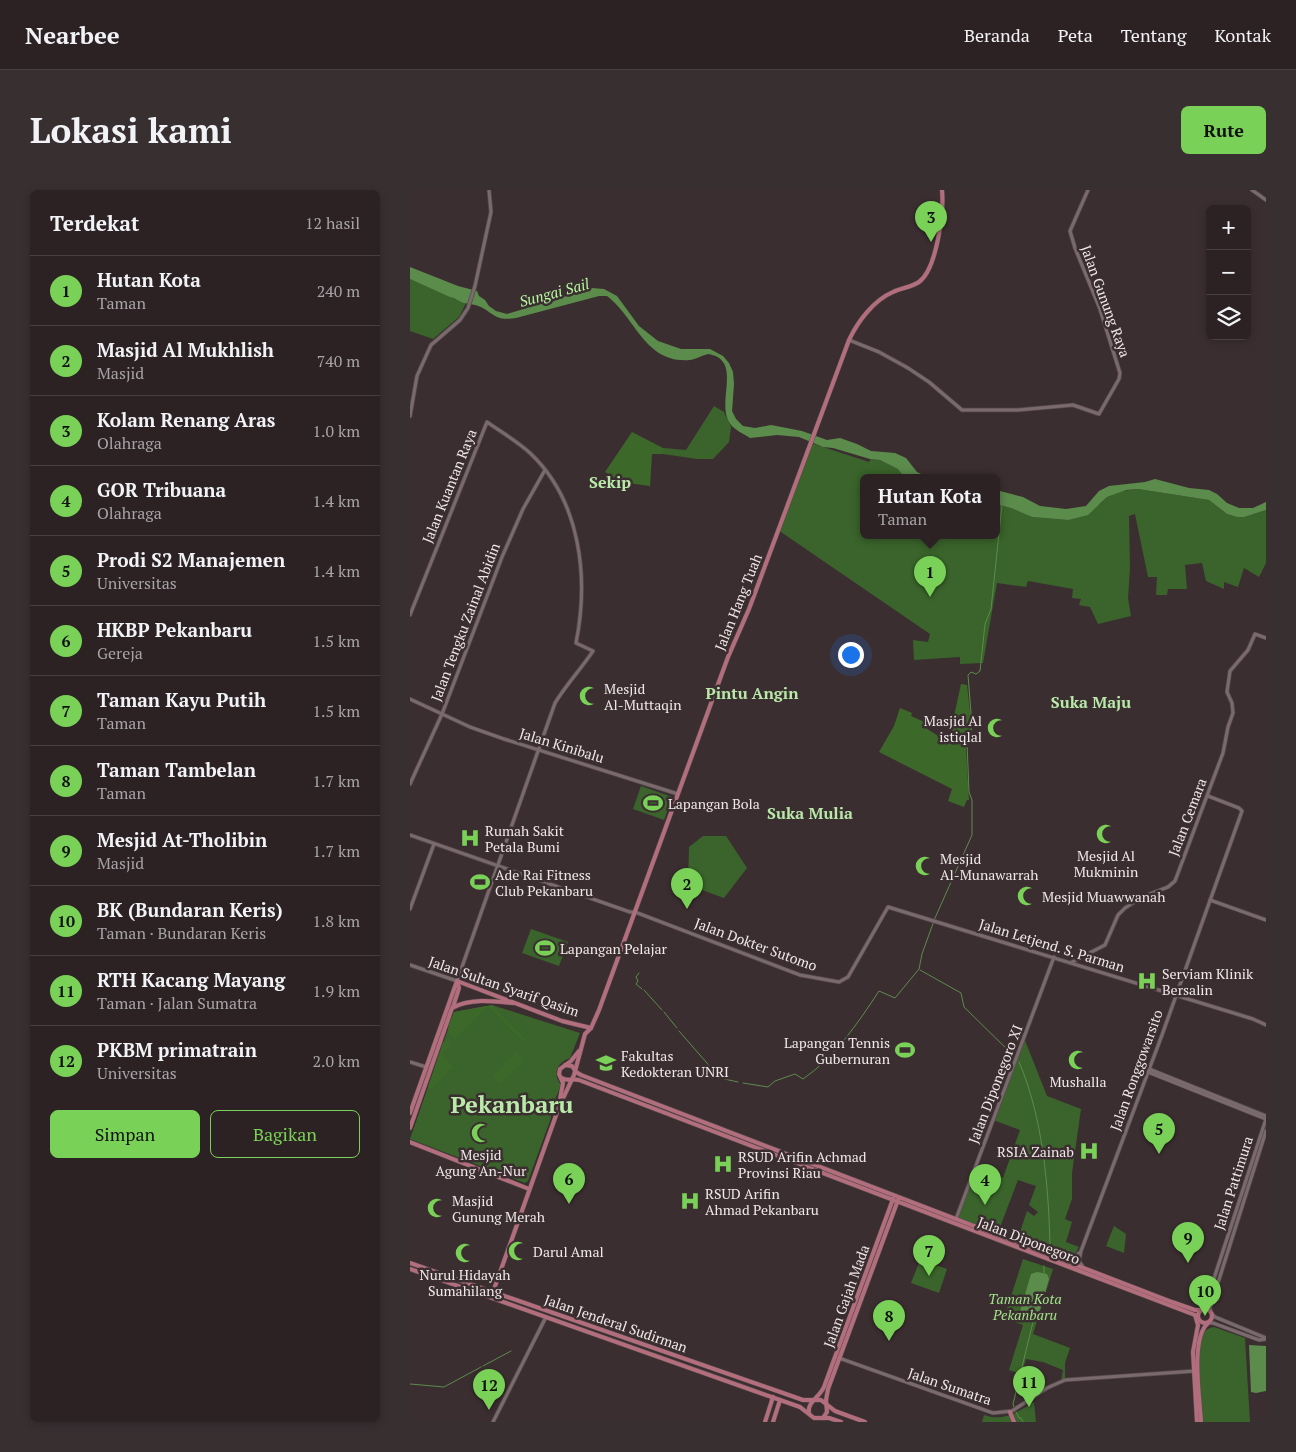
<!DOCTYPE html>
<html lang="id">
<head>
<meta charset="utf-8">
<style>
  body { margin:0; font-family:"PT Serif",serif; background:#382f31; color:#f1f3f6 }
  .controls { position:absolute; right:15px; top:15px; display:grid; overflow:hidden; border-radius:8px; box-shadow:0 2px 8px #0003 }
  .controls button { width:45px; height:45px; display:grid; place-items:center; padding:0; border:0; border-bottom:1px solid #483f41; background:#2c2224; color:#f1f3f6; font:25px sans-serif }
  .you { position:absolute; left:440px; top:464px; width:18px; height:18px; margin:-12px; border:4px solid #fff; border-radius:50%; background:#1a73e8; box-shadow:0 0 0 8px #1a73e833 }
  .badge { display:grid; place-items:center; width:32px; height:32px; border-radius:50%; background:#79d157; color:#111; font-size:16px; font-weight:700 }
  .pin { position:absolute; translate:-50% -41px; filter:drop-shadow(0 1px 2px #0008) }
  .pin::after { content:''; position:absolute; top:26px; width:18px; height:15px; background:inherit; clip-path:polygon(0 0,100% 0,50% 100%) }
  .popup { position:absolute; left:450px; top:284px; width:140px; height:65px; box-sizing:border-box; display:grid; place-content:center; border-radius:8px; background:#2c2224; filter:drop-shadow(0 1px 4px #0005); font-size:16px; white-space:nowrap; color:#a6a4a6 }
  .popup b { font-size:19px; color:#f1f3f6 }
  .popup::after { content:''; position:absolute; left:50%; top:100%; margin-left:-10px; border:10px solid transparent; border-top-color:#2c2224 }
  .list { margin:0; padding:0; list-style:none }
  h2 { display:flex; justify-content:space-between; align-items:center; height:65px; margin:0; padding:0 20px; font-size:21px }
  h2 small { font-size:16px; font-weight:400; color:#a6a4a6 }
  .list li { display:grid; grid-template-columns:32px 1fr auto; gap:15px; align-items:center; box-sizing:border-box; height:70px; padding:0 20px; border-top:1px solid #483f41 }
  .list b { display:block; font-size:19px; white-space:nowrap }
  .list p { margin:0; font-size:16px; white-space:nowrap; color:#a6a4a6 }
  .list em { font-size:16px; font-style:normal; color:#a6a4a6 }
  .actions { display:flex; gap:10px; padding:15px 20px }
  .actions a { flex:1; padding:11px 0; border:1px solid #79d157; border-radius:8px; text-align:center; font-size:18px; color:#79d157 }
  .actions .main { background:#79d157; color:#111 }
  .icon { flex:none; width:28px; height:28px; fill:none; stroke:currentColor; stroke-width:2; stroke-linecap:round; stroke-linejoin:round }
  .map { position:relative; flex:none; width:856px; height:1232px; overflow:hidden; border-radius:8px }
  header { display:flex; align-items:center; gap:30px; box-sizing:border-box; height:70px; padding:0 25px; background:#2c2224; border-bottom:1px solid #483f41 }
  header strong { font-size:24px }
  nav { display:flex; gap:28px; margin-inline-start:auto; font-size:18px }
  .intro { display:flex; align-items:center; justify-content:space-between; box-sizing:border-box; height:120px; padding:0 30px }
  h1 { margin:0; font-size:35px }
  .button { padding:12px 22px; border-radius:8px; background:#79d157; color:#111; font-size:18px; font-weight:700 }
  main { display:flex; gap:30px; padding:0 30px }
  aside { flex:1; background:#2c2224; border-radius:8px; box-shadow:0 2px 8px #0003 }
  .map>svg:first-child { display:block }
  .green { fill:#3a642b }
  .forest { fill:#3c692a }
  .water { fill:#5c8c4c }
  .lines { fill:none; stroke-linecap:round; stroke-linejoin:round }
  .stream { stroke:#5c8c4c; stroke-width:1 }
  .secondary-casing { stroke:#584c4e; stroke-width:4.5 }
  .primary-casing { stroke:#584c4e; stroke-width:5 }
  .secondary { stroke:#7a6a6d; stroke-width:3 }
  .primary { stroke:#b26e7c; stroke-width:4 }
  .labels { text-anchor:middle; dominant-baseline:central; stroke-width:5; stroke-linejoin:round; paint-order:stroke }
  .street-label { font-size:14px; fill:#f0e7e9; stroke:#3b2e30 }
  .poi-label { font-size:14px; fill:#f0e7e9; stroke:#3b2e30; text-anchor:start }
  .park-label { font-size:14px; font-style:italic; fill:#a0e289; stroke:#3b2e30 }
  .water-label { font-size:15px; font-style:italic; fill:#b3f69c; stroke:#3b2e30 }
  .quarter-label { font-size:16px; font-weight:bold; fill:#b9eaa9; stroke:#3b2e30 }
  .town-label { font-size:24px; font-weight:bold; fill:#b9eaa9; stroke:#3b2e30 }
</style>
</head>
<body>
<header>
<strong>Nearbee</strong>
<nav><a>Beranda</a><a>Peta</a><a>Tentang</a><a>Kontak</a></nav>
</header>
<div class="intro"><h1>Lokasi kami</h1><a class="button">Rute</a></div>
<main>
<aside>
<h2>Terdekat<small>12 hasil</small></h2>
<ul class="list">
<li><span class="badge">1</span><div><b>Hutan Kota</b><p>Taman</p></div><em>240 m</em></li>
<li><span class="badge">2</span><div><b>Masjid Al Mukhlish</b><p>Masjid</p></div><em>740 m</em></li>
<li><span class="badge">3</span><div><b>Kolam Renang Aras</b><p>Olahraga</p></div><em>1.0 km</em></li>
<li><span class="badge">4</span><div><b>GOR Tribuana</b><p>Olahraga</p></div><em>1.4 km</em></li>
<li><span class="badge">5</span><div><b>Prodi S2 Manajemen</b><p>Universitas</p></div><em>1.4 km</em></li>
<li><span class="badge">6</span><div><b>HKBP Pekanbaru</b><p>Gereja</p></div><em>1.5 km</em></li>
<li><span class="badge">7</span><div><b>Taman Kayu Putih</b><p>Taman</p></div><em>1.5 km</em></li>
<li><span class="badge">8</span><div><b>Taman Tambelan</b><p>Taman</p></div><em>1.7 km</em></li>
<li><span class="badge">9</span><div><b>Mesjid At-Tholibin</b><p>Masjid</p></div><em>1.7 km</em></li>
<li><span class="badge">10</span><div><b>BK (Bundaran Keris)</b><p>Taman · Bundaran Keris</p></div><em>1.8 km</em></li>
<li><span class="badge">11</span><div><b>RTH Kacang Mayang</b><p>Taman · Jalan Sumatra</p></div><em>1.9 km</em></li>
<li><span class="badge">12</span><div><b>PKBM primatrain</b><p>Universitas</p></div><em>2.0 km</em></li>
</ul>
<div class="actions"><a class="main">Simpan</a><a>Bagikan</a></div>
</aside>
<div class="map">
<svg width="856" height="1232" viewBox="0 0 856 1232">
  <rect width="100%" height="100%" fill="#3b2e30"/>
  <g class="green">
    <polygon points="0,89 56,113 49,127 23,149 0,141"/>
    <polygon points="304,216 314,222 321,237 319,252 303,269 287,269 253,264 253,258 276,260"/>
    <polygon points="401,253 459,272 461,269 470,270 507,288 454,288 454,346 586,346 586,314 601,318 622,327 658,330 690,314 697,307 712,301 728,299 799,310 817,324 827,327 843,324 856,320 856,373 849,387 834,378 828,397 814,392 814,399 796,391 792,373 775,375 777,399 758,399 757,405 746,405 747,387 738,387 725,324 719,326 720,378 718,408 721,426 688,434 680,417 669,415 671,409 662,408 663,399 618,391 616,397 587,393 573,473 550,474 550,467 504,470 503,450 518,452 520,444 368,340"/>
    <polygon points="231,596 262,607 254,630 223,619"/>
    <polygon points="293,646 316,646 337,678 314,708 278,695 279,657"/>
    <polygon points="121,739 158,752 149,776 112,763"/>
    <path d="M82 815 170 843 160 868C147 872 142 884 151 895L140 922 141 928 118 991 115 993 0 949 44 822Z"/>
    <polygon points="614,848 637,906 671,919 662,983 662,1009 655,1029 662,1032 656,1052 669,1057 663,1067 660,1068 607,1051 617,1021 624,1026 628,1022 619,1015 626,996 608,990 587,1045 546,1029 565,978 593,988 610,940 583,930"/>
    <polygon points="704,1036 716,1044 714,1063 696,1056"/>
    <polygon points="613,1069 643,1079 623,1144 660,1158 655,1173 655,1190 651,1191 653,1180 633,1172 616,1169 611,1184 599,1180 613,1135 594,1128"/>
    <polygon points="510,1070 537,1079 529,1103 501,1093"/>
    <path d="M804 1137 835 1148 840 1232H792C791 1213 784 1161 792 1146 795 1140 798 1138 804 1137Z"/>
    <path d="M624 1212 626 1232H572L574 1225C593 1232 608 1222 624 1212Z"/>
  </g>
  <g class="forest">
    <polygon points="222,242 253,258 253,264 242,264 240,296 211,292 195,282"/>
    <polygon points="551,494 557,495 562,540 556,560 559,610 557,610 554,617 538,611 542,599 469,562 484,536 490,518 502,523 501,526 519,534 517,539 543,555 551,545 541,540"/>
    <path d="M82 815 116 850 114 852 78 817 44 850C34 839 39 835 44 822Z"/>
    <polygon points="37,850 39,851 38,853 40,856 32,865 43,877 19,900 18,897 33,852"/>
    <polygon points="105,863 113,871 90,894 82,887"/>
  </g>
  <g class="water">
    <path d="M0 77 48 96 67 101 69 106 75 110 79 116 86 121 97 124 182 98 194 99 207 106 229 136 248 151 271 159H300L313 166 319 173 323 182 324 194 322 221 326 229 333 236 345 238 361 235 392 241 417 250 430 248 447 254 461 261 485 263 496 268 507 282 519 288H495L488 279 470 270 460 269 423 258 413 257 389 247 367 245 340 248C334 244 325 240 321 235 304 213 334 171 299 164 292 165 287 169 280 170 235 174 226 128 197 106H189L106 128C82 132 83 120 65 115 62 114 58 114 54 113 48 111 46 108 40 107L0 89Z"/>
    <polygon points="745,289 779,298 799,300 807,304 817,313 829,318 843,318 856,312 856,320 834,327 827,327 817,324 799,310 728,299 716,300 697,307 678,325 658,330 622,327 601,318 586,314 586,302 590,301 613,307 630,316 656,319 676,316 689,301 699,296 735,292"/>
    <polygon points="627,1082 637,1084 639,1089 627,1130 623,1132 612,1129 609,1125 621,1084"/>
    <polygon points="839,1155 856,1156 856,1201 846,1203 841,1202"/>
  </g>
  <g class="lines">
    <g class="stream">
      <polyline points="510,780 551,803 554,817 604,866"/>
      <polyline points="229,783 226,787 228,791 226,794 232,799"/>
      <polyline points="234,800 252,820"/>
      <polyline points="254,822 267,838"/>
      <polyline points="269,841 310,888 328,892"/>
      <path d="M609 872C633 927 639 999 640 1059"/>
      <path d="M333 893 358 897 365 891 385 884 393 889C425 867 448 833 469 801L485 808 509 779 512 764 525 728 562 645V610L559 602 557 552 562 536 558 485 561 482 566 484 570 481 575 434 581 419 592 315"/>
      <polyline points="634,1076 634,1083"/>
      <polyline points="73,1176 101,1161"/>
      <polyline points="0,1194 34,1197 71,1177"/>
      <polyline points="604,1217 603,1214 623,1132"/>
      <polyline points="606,1222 609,1228 611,1228 613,1232"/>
    </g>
    <defs>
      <g id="secondary">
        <polyline points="842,0 856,10"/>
        <polyline points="439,150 469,162 498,178 519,192 552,220 608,220 663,215 689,224 709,189 710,183 690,119 665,58 660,41 678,0"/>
        <polyline points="0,226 7,186 21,155 50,130 58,118 65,96 81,22 79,0"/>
        <path d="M0 425 77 232C91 242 107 251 120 263 171 311 179 388 166 453L183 461C171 479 156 495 145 513L47 791 0 775"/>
        <polyline points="0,509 60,537 94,549 268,604"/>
        <polyline points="0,594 32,524 92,367 113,319 135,280"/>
        <polyline points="0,645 220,722 225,722 390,785 429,792 438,787 478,717 843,829 856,835"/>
        <polyline points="800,710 856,730"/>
        <polyline points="0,719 24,654"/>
        <polyline points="662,772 695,755 708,725 715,718 732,707 758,697 765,691 813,563 818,537 823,523 822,513 817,502 820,481 838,460 845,444 856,448"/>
        <polyline points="0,872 16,877"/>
        <polyline points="739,879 856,926"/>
        <polyline points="738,882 856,929"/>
        <polyline points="856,941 800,1118 801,1123 805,1127 856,1148"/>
        <polyline points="546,1029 644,767"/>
        <polyline points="658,1071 663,1070 669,1063"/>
        <polyline points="673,1077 669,1071 671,1061 752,845 832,621 829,618 798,606"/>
        <polyline points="791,1120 796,1113 856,929"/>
        <polyline points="798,1133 803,1133 849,1150 856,1149"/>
        <polyline points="429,1168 583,1223 602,1221 637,1198 655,1190 785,1181"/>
        <polyline points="83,1232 136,1127"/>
      </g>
      <g id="primary">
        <polyline points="47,791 152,831 181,838"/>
        <polyline points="43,817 49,798 47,791"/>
        <polyline points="155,875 162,876 166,882 171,885 762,1112 785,1120 791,1120"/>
        <path d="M152 888C157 892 163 888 169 890L785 1125 788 1135 783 1162 787 1232"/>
        <polyline points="150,909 153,893 149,884 150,879 161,871 169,861"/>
        <polyline points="0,923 47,791"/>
        <path d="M0 938 42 818C60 808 84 811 103 813"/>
        <polyline points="0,952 119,999"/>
        <polyline points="0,1073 393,1210 411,1210 425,1221 455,1232"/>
        <polyline points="0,1079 390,1217 404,1228 419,1228 431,1232"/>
        <path d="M83 1102 149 917 164 885 175 844 181 838 189 820 318 467 339 419 439 150C448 131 464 110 483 102 491 98 502 97 509 92 527 79 534 21 532 0"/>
        <circle cx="795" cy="1126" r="7"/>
        <polyline points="600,1222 604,1232"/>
        <path d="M399 1223C397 1212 409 1208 414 1197L483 1009"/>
        <polyline points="413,1228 417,1222 416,1210 418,1199 488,1010"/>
        <polyline points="355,1232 363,1207"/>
        <polyline points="363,1232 370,1210"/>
        <path d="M791 1232C790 1208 780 1149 798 1133"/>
      </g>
    </defs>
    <use href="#secondary" class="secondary-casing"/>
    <use href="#primary" class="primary-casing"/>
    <use href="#secondary" class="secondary"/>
    <use href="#primary" class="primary"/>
  </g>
  <defs>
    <symbol id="mosque-bare" viewBox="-9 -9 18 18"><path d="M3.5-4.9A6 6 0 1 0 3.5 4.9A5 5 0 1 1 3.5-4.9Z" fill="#79d157" stroke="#3b2e30" stroke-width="2.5" paint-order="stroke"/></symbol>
    <symbol id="stadium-bare" viewBox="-9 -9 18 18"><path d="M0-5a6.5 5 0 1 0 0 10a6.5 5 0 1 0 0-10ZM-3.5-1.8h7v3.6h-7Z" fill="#79d157" stroke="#3b2e30" stroke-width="2.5" paint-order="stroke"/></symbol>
    <symbol id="hospital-bare" viewBox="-9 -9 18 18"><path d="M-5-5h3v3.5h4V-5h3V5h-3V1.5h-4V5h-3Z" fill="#79d157" stroke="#3b2e30" stroke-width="2.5" paint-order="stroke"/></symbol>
    <symbol id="university-bare" viewBox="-9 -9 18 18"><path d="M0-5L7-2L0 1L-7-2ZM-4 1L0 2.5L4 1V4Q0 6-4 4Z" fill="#79d157" stroke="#3b2e30" stroke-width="2.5" paint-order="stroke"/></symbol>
  </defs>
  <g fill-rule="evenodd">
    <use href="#mosque-bare" x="165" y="492" width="28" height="28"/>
    <use href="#mosque-bare" x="573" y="524" width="28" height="28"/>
    <use href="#stadium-bare" x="229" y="599" width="28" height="28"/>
    <use href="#mosque-bare" x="682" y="630" width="28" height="28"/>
    <use href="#hospital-bare" x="46" y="634" width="28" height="28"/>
    <use href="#mosque-bare" x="501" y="662" width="28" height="28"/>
    <use href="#stadium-bare" x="56" y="678" width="28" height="28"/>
    <use href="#mosque-bare" x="603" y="692" width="28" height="28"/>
    <use href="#stadium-bare" x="121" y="744" width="28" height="28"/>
    <use href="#hospital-bare" x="723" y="777" width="28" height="28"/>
    <use href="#stadium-bare" x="481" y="846" width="28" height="28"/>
    <use href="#mosque-bare" x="654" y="856" width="28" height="28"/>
    <use href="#university-bare" x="182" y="859" width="28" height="28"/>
    <use href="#mosque-bare" x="57" y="929" width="28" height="28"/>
    <use href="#hospital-bare" x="665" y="947" width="28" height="28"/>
    <use href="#hospital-bare" x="299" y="960" width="28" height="28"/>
    <use href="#hospital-bare" x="266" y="997" width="28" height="28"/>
    <use href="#mosque-bare" x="13" y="1004" width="28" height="28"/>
    <use href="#mosque-bare" x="94" y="1047" width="28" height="28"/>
    <use href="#mosque-bare" x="41" y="1049" width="28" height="28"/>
  </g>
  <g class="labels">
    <g class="street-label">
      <text transform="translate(696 111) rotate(70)">Jalan Gunung Raya</text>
      <text transform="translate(39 296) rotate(-68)">Jalan Kuantan Raya</text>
      <text transform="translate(328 412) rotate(-68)">Jalan Hang Tuah</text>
      <text transform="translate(55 432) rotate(-69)">Jalan Tengku Zainal Abidin</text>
      <text transform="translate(152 555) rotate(17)">Jalan Kinibalu</text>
      <text transform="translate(777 627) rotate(-69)">Jalan Cemara</text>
      <text transform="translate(346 754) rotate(20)">Jalan Dokter Sutomo</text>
      <text transform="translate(642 755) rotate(17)">Jalan Letjend. S. Parman</text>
      <text transform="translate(94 796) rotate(19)">Jalan Sultan Syarif Qasim</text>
      <text transform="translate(726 880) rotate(-70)">Jalan Ronggowarsito</text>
      <text transform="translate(585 894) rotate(-69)">Jalan Diponegoro XI</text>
      <text transform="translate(823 993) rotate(-72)">Jalan Pattimura</text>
      <text transform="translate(619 1050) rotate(21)">Jalan Diponegoro</text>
      <text transform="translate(436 1106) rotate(-70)">Jalan Gajah Mada</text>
      <text transform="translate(206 1133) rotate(19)">Jalan Jenderal Sudirman</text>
      <text transform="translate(540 1196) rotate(19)">Jalan Sumatra</text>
    </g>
    <g class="poi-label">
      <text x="194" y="498">Mesjid<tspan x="194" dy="16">Al-Muttaqin</tspan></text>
      <text x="572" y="530" text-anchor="end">Masjid Al<tspan x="572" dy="16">istiqlal</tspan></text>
      <text x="258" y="613">Lapangan Bola</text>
      <text x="75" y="640">Rumah Sakit<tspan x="75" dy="16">Petala Bumi</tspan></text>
      <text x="696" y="665" text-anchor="middle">Mesjid Al<tspan x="696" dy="16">Mukminin</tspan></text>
      <text x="530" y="668">Mesjid<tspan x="530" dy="16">Al-Munawarrah</tspan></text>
      <text x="85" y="684">Ade Rai Fitness<tspan x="85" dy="16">Club Pekanbaru</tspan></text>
      <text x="632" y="706">Mesjid Muawwanah</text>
      <text x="150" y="758">Lapangan Pelajar</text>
      <text x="752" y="783">Serviam Klinik<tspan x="752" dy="16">Bersalin</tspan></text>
      <text x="480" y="852" text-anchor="end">Lapangan Tennis<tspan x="480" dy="16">Gubernuran</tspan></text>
      <text x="211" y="865">Fakultas<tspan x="211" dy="16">Kedokteran UNRI</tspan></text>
      <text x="668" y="891" text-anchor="middle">Mushalla</text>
      <text x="664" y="961" text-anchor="end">RSIA Zainab</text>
      <text x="71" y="964" text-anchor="middle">Mesjid<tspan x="71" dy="16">Agung An-Nur</tspan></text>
      <text x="328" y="966">RSUD Arifin Achmad<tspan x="328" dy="16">Provinsi Riau</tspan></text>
      <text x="295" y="1003">RSUD Arifin<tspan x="295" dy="16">Ahmad Pekanbaru</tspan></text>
      <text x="42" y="1010">Masjid<tspan x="42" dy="16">Gunung Merah</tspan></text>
      <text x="123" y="1061">Darul Amal</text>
      <text x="55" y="1084" text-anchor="middle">Nurul Hidayah<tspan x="55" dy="16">Sumahilang</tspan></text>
    </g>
    <g class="park-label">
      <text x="615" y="1108">Taman Kota<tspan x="615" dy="16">Pekanbaru</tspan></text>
    </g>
    <g class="water-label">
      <text transform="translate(144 102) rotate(-15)">Sungai Sail</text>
    </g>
    <g class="quarter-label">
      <text x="200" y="292">Sekip</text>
      <text x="342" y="503">Pintu Angin</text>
      <text x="681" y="512">Suka Maju</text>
      <text x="400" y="623">Suka Mulia</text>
    </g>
    <g class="town-label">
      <text x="102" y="914">Pekanbaru</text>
    </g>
  </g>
</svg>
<div class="controls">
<button>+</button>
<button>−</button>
<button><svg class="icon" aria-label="layers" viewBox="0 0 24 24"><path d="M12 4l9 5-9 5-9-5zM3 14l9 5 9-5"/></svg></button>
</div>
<div class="you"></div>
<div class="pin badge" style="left:520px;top:407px">1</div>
<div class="popup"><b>Hutan Kota</b>Taman</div>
<div class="pin badge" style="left:277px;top:719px">2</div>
<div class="pin badge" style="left:521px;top:52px">3</div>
<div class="pin badge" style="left:575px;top:1015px">4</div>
<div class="pin badge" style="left:749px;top:964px">5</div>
<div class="pin badge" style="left:159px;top:1014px">6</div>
<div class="pin badge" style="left:519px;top:1086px">7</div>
<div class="pin badge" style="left:479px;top:1151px">8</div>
<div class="pin badge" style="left:778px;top:1073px">9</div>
<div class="pin badge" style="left:795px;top:1126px">10</div>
<div class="pin badge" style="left:619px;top:1217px">11</div>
<div class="pin badge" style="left:79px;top:1220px">12</div>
</div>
</main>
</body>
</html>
